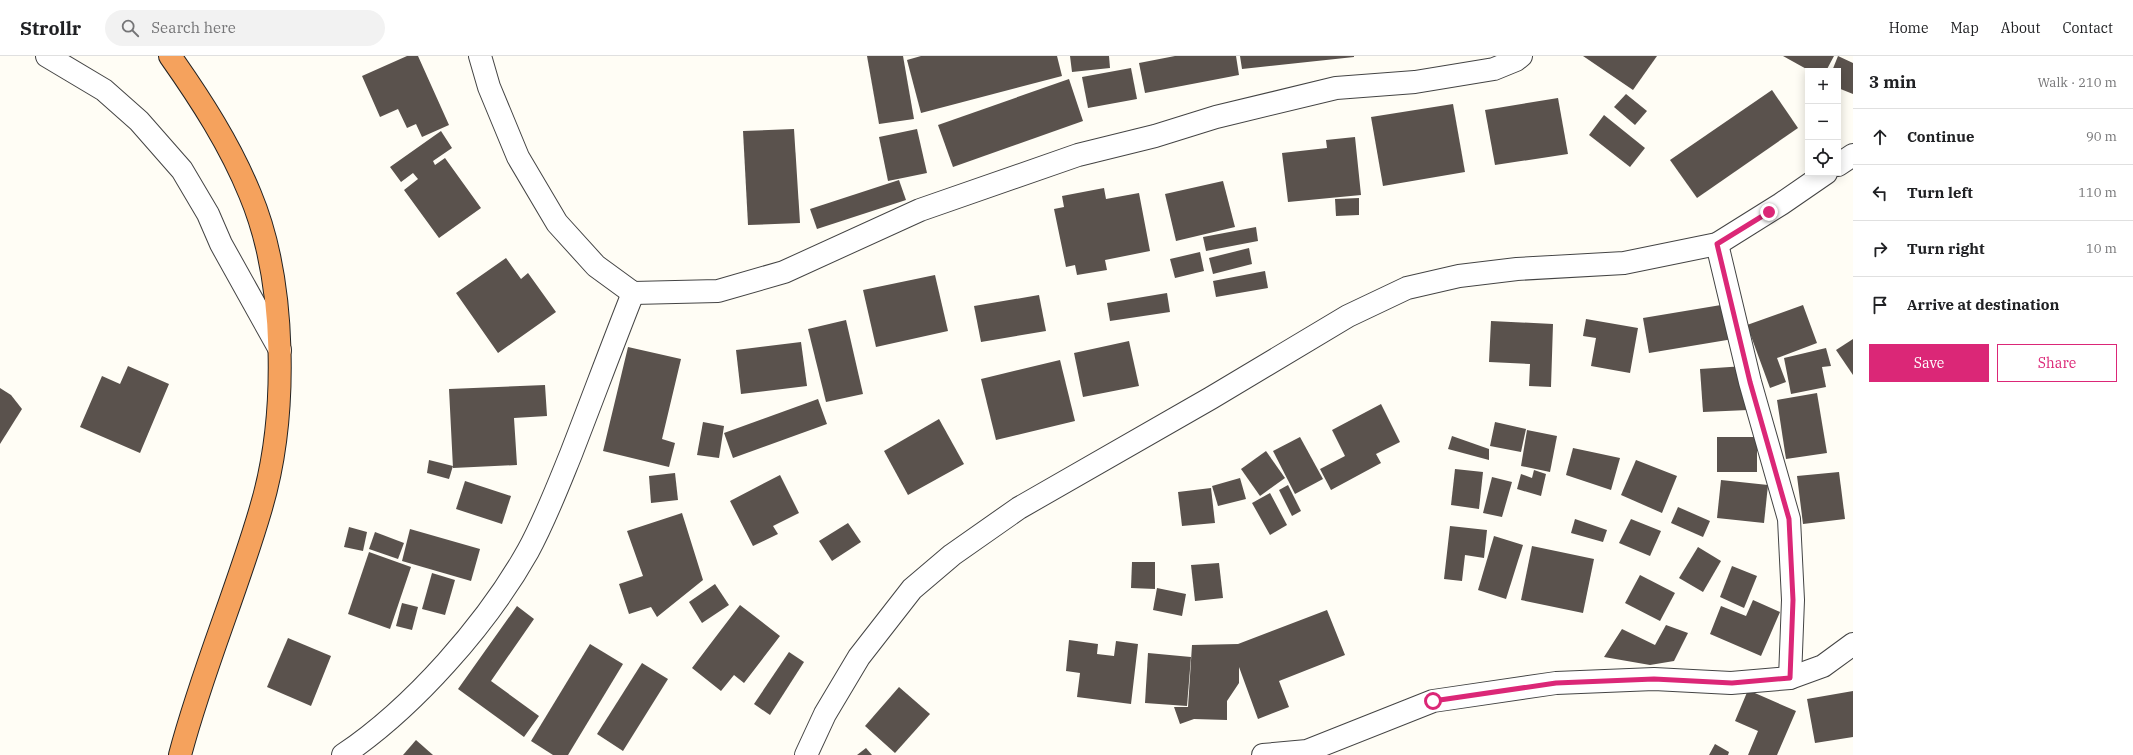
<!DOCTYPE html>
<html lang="en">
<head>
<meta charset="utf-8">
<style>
  body { margin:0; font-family:"IBM Plex Serif",serif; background:#f2f2f2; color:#202124 }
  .controls { position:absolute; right:12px; top:12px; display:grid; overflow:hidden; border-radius:0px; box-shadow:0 2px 10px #0003 }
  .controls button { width:36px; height:36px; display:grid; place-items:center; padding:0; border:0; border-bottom:1px solid #e0e0e0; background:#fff; color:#202124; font:20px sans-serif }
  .stop { position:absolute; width:12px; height:12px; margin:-9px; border:3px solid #db2777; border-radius:50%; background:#fff }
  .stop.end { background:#db2777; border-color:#fff; box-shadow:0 1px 4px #0008 }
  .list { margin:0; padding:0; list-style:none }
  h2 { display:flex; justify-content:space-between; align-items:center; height:52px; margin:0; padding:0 16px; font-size:17px }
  h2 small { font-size:13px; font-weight:400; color:#757577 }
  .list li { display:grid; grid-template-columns:26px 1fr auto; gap:12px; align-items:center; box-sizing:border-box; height:56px; padding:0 16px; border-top:1px solid #e0e0e0 }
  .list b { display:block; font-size:15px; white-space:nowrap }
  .list em { font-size:13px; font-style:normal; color:#757577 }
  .actions { display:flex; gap:8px; padding:12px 16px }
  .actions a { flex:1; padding:9px 0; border:1px solid #db2777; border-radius:0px; text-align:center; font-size:14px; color:#db2777 }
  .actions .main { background:#db2777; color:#fff }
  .icon { flex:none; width:22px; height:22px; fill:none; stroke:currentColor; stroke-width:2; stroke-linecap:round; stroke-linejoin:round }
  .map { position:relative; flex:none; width:1853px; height:699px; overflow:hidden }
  header { display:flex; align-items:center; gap:24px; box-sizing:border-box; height:56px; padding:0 20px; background:#fff; border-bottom:1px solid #e0e0e0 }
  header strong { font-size:19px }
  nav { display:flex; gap:22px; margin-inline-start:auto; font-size:14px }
  .search { width:280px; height:36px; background:#f2f2f2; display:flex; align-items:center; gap:10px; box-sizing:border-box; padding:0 14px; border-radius:22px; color:#757577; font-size:15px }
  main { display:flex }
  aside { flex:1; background:#fff }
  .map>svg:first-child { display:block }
  .building { fill:#5a524d }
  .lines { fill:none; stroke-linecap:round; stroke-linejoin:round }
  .minor-casing { stroke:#444; stroke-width:24 }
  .highway-casing { stroke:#222; stroke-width:24 }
  .minor { stroke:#fff; stroke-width:22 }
  .highway { stroke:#f5a25d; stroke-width:22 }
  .route { stroke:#db2777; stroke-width:5 }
</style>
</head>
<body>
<header>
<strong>Strollr</strong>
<div class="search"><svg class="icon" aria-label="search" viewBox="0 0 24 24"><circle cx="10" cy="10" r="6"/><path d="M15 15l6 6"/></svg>Search here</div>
<nav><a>Home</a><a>Map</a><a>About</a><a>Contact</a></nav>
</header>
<main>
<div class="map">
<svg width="1853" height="699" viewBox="0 0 1853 699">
  <rect width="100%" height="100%" fill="#fffdf5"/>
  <g class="building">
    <polygon points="407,0 418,0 449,69 422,81 416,68 407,72 398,53 380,61 362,20"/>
    <polygon points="867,0 903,0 914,63 879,68"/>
    <polygon points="921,0 1057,0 1062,20 921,57 907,4"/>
    <polygon points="1070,0 1109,0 1110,12 1072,16"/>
    <polygon points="1175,0 1236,0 1239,19 1145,37 1139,7"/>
    <polygon points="1240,0 1354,0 1354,1 1242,13"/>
    <polygon points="1583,0 1657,0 1633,34"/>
    <polygon points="1783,0 1834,0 1826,15 1810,15"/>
    <polygon points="1838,0 1853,7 1853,38 1838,32 1838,15 1832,15"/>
    <polygon points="1131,12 1137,43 1088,52 1082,21"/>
    <polygon points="1069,23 1083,65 953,111 938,69"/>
    <polygon points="1772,34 1798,72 1697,142 1670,104"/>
    <polygon points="1626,38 1647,55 1635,69 1614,51"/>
    <polygon points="1558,42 1568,98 1495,109 1485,54"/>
    <polygon points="1453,48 1465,116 1383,130 1371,61"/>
    <polygon points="1604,59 1645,92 1630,111 1589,79"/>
    <polygon points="794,73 800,167 748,169 743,75"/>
    <polygon points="917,73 927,117 888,125 879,81"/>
    <polygon points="441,75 452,92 433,105 435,109 445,102 481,152 439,182 404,134 418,123 413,117 401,126 390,111"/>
    <polygon points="1355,81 1361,139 1288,146 1282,97 1327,92 1326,84"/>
    <polygon points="899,124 906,144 817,173 810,153"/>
    <polygon points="1223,125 1235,171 1176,185 1165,138"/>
    <polygon points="1104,132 1106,143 1139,137 1150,195 1105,204 1107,214 1077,219 1075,209 1066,211 1054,153 1064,151 1062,140"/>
    <polygon points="1359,142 1359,159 1336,160 1335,143"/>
    <polygon points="1256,171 1258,185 1206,195 1203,181"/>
    <polygon points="1249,192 1252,208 1213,218 1209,202"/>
    <polygon points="1200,196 1204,215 1175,222 1170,203"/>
    <polygon points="506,202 521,223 528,217 556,256 498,297 456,237"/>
    <polygon points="1265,215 1268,232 1216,241 1213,225"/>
    <polygon points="935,219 948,275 876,291 863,234"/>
    <polygon points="1167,237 1170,256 1110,265 1107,247"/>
    <polygon points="1039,239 1046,275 981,286 974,250"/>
    <polygon points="1727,248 1733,283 1649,297 1643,262"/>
    <polygon points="1803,249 1817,287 1777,302 1786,326 1770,332 1747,269"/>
    <polygon points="1586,263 1638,272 1630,317 1591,310 1596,282 1583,280"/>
    <polygon points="846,264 863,338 826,346 808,273"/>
    <polygon points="1491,265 1553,268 1551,331 1529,330 1530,308 1489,306"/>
    <polygon points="1853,283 1853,319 1836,294"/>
    <polygon points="1129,285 1139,330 1083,341 1074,297"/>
    <polygon points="801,286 807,330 741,338 736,294"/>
    <polygon points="628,291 681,303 662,383 675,387 669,411 603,395"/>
    <polygon points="1826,292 1831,310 1822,311 1826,331 1791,338 1784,302"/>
    <polygon points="1060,304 1075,365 996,384 981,323"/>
    <polygon points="128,310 169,328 140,397 80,371 102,320 120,328"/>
    <polygon points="1745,310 1748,354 1703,356 1700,313"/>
    <polygon points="545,329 547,360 514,362 517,409 453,412 449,333"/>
    <polygon points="0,332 11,339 22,353 0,388"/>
    <polygon points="1817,337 1827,397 1786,403 1777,344"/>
    <polygon points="818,343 827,368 733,402 724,377"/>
    <polygon points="1381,348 1400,386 1376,398 1381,407 1331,434 1320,413 1345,400 1332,374"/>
    <polygon points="939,363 964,408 908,439 884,395"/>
    <polygon points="703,366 724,370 719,402 697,399"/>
    <polygon points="1495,366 1526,373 1521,396 1490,390"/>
    <polygon points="1527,374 1557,380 1550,416 1521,410"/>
    <polygon points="1452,380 1489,393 1489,404 1448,393"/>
    <polygon points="1300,381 1323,423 1295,438 1273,395"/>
    <rect x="1717" y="381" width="40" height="35"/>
    <polygon points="1573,392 1620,402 1611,434 1566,419"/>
    <polygon points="1266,395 1285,422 1260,440 1241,413"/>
    <polygon points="429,404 453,410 449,423 427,417"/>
    <polygon points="1636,404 1677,420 1662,457 1621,439"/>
    <polygon points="1455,413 1483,416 1479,453 1451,449"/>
    <polygon points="1534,414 1546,418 1541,440 1517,433 1521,418 1532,422"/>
    <polygon points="1839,416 1845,463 1803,468 1797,420"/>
    <polygon points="675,417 678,444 651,447 649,420"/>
    <polygon points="780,419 799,457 773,470 778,478 753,490 730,445"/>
    <polygon points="1492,421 1512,426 1502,461 1483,457"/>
    <polygon points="1240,422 1246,443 1218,450 1212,430"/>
    <polygon points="1721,424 1768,429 1764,467 1717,462"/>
    <polygon points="465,425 511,440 502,468 456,453"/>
    <polygon points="1288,429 1301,455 1292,460 1279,434"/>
    <polygon points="1211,432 1215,467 1182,470 1178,436"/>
    <polygon points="1270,437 1287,469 1270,479 1252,447"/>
    <polygon points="1678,451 1710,465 1703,481 1671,467"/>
    <polygon points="682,457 703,524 657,561 651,551 629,558 619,528 643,520 627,475"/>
    <polygon points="1575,463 1607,474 1603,486 1571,477"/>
    <polygon points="1631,463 1661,475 1650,500 1619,487"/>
    <polygon points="848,467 861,486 832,505 819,485"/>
    <polygon points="1450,470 1487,474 1484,502 1465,499 1462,525 1444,523"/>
    <polygon points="349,471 367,476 363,495 344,491"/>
    <polygon points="410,473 480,493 471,525 402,505"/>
    <polygon points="375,476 404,487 398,503 369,493"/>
    <polygon points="1494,480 1523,489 1506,543 1478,534"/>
    <polygon points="1532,490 1594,503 1583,557 1521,544"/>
    <polygon points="1698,491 1721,505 1703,536 1679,522"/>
    <polygon points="369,496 411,511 390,573 348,558"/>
    <polygon points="1132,506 1155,506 1155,533 1131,532"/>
    <polygon points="1219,507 1223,542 1195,545 1191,509"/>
    <polygon points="1732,510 1757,520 1744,552 1720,541"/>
    <polygon points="432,517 455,524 445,559 422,553"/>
    <polygon points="1640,519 1675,537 1660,565 1625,547"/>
    <polygon points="715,528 729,549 702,567 689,546"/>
    <polygon points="1157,532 1186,538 1182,560 1153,554"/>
    <polygon points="1753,544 1780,556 1761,600 1710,578 1721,550 1746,560"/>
    <polygon points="402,547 418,551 412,574 396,570"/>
    <polygon points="740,549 780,580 744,627 734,619 721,635 692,612"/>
    <polygon points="517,550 534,563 491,625 539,660 524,681 458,633"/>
    <polygon points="1327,554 1345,599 1279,625 1289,651 1258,663 1239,611 1239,627 1227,645 1227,664 1194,663 1180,668 1174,651 1188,651 1192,589 1238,588"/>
    <polygon points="1666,569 1688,577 1674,605 1650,609 1604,601 1622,573 1655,589"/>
    <polygon points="288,582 331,600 311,650 267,631"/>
    <polygon points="1069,584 1098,588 1097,598 1114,600 1116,585 1138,588 1131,648 1077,641 1080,617 1066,615"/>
    <polygon points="590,588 623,608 568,699 553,699 531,685"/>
    <polygon points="789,596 804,606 770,659 754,648"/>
    <polygon points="1148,597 1191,601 1187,650 1145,647"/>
    <polygon points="642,607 668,623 623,695 597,678"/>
    <polygon points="899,631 930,658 895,697 865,670"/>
    <polygon points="1748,634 1796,655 1777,699 1748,699 1758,675 1735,665"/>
    <polygon points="1853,635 1853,681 1815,687 1807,643"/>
    <polygon points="416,684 433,699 403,699"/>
    <polygon points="1715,688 1729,696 1728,699 1709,699"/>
    <polygon points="866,692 872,699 857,699"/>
  </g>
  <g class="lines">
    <defs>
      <g id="minor">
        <polyline points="47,0 104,34 139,65 182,114 208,158 221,188 280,294"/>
        <polyline points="480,0 489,31 518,101 557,167 596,210 633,237 718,235 784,216 920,154 1078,99 1155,80 1216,61 1336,32 1415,26 1494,13 1516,4 1521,0"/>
        <polyline points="1838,109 1853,99"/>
        <polyline points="1717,188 1750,326 1789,463 1793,544 1790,622"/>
        <path d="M343 699C413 652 487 568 528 495 545 464 558 430 571 398 592 344 612 290 633 237"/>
        <polyline points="806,699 825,658 859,601 912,533 952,499 1019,452 1211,342 1348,260 1407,232 1459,220 1517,213 1624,207 1717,188 1781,148 1826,117"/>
        <polyline points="1263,699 1307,695 1433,645 1556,627 1654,623 1731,627 1790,622 1823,610 1853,588"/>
      </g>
      <path id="highway" d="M170 0C201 44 230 89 250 138 287 226 288 361 261 452 237 535 202 615 180 699"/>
    </defs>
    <use href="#minor" class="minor-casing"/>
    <use href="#highway" class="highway-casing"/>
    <use href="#minor" class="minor"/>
    <use href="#highway" class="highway"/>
  </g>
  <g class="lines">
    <polyline class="route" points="1433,645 1556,627 1654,623 1732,627 1790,622 1793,544 1789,463 1750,326 1717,188 1769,156"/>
  </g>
</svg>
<div class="controls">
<button>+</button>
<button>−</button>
<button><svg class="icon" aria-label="locate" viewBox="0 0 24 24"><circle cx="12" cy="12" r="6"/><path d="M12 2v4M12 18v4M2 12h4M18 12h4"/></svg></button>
</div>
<div class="stop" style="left:1433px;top:645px"></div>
<div class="stop end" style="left:1769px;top:156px"></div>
</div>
<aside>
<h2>3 min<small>Walk · 210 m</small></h2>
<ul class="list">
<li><svg class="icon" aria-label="ahead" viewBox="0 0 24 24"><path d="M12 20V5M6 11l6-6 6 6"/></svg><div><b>Continue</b></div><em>90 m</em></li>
<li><svg class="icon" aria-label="left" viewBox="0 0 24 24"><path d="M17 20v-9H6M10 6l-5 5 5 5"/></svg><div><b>Turn left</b></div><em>110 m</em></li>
<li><svg class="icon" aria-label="right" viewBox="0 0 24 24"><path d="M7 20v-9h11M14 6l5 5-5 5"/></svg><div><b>Turn right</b></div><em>10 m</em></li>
<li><svg class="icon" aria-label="arrive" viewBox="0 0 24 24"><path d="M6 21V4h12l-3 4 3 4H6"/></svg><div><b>Arrive at destination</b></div></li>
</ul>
<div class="actions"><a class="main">Save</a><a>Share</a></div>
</aside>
</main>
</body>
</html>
